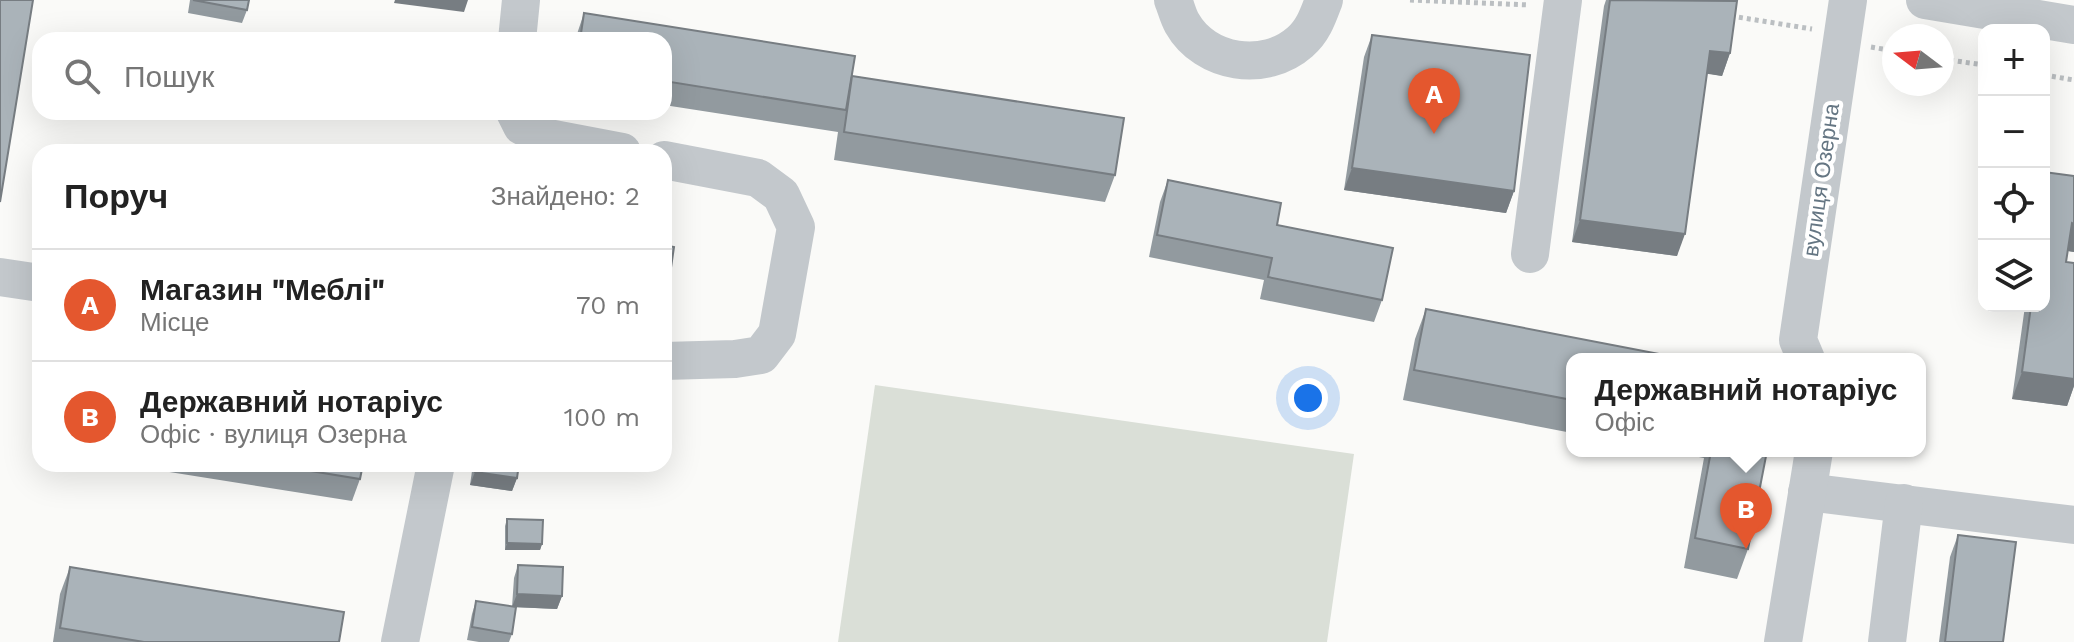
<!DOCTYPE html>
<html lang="uk">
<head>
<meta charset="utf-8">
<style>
  body { margin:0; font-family:"Work Sans",sans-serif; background:#f2f2f2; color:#222 }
  .controls { position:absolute; right:24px; top:24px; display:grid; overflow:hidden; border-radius:16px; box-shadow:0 8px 32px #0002 }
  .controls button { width:72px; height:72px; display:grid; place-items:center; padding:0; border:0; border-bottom:2px solid #e0e0e0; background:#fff; color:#222; font:40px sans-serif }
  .compass { position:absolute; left:1882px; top:24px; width:72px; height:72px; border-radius:50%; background:#fff; box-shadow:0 8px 32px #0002; rotate:286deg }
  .you { position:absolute; left:1308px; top:398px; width:28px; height:28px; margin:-20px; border:6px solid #fff; border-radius:50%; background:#1a73e8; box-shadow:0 0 0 12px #1a73e833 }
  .badge { display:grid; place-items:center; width:52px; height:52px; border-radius:50%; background:#e4572e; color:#fff; font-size:26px; font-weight:700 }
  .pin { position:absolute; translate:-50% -66px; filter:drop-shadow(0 2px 4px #0008) }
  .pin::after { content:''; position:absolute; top:42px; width:28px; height:24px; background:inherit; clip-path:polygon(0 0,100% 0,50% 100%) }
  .popup { position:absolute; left:1566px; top:353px; width:360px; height:104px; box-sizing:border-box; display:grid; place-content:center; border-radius:16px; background:#fff; filter:drop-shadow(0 2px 6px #0005); font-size:26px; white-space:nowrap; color:#767676 }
  .popup b { font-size:30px; color:#222 }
  .popup::after { content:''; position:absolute; left:50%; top:100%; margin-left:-16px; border:16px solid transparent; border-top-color:#fff }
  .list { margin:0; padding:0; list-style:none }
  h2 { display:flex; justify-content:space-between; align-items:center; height:104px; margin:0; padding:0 32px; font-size:34px }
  h2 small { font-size:26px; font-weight:400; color:#767676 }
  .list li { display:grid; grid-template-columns:52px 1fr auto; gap:24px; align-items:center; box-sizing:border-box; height:112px; padding:0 32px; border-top:2px solid #e0e0e0 }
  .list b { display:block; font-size:30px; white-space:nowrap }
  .list p { margin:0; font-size:26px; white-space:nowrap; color:#767676 }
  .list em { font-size:26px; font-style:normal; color:#767676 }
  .icon { flex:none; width:44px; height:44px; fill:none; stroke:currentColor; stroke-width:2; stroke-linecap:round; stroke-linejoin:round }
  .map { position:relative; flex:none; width:2074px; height:642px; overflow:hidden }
  .search { position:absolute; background:#fff; box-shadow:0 8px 32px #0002; left:32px; top:32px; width:640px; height:88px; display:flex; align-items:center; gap:20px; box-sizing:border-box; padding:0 28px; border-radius:24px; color:#767676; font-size:30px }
  .panel { position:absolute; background:#fff; box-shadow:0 8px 32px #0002; left:32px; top:144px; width:640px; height:328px; border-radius:24px }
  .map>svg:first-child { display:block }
  .green { fill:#dadfd7 }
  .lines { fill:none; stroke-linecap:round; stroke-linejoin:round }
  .path { stroke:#bbbfc2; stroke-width:5; stroke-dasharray:4 4; stroke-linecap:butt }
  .minor { stroke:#c3c8cc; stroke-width:38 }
  .wall { fill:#929a9f }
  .shaded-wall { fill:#777d82 }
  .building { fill:#aab3b9; stroke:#777d82; stroke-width:2 }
  .labels { text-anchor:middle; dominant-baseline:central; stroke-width:8; stroke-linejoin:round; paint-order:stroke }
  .street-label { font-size:22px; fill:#657683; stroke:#fff }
</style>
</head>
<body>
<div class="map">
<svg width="2074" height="642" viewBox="0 0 2074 642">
  <rect width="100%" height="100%" fill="#fafaf8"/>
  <polygon class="green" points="875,385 1354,454 1327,642 838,642"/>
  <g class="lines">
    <g class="path">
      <polyline points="1410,0 1529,5"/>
      <polyline points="1731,16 1812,29"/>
      <polyline points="1871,47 1894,51"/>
      <polyline points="1942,59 1984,65"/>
      <polyline points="2044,75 2074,80"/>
    </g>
    <g class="minor">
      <path d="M1173 0C1176 7 1178 16 1182 23 1205 64 1265 73 1300 42 1313 31 1318 16 1324 0"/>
      <polyline points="1925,0 2074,25"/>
      <polyline points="517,40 521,0"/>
      <polyline points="515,112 522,126 543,137 622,152"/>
      <polyline points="664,160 758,178 781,195 796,227 777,334 761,355 735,359 664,361"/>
      <polyline points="1530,254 1563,0"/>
      <polyline points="0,277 40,283"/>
      <polyline points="1806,359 1798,340 1848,0"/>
      <polyline points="1807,492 2074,525"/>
      <polyline points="400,642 436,464"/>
      <polyline points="1783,642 1814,451"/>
      <polyline points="1887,642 1904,503"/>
    </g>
  </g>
  <g class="wall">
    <polygon points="190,0 249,0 247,10 242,23 188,13"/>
    <polygon points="1606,0 1730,0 1730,53 1722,76 1706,73 1677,256 1572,242 1604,6"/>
    <polygon points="584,13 851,80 1115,175 1105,202 834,160 838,132 664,105 664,40 575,40"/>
    <polygon points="1372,35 1514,191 1506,213 1344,190 1364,57"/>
    <polygon points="2044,172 2074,252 2068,251 2066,262 2074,263 2074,386 2067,406 2012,399 2025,306 2044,306"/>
    <polygon points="1168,180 1277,225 1382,300 1374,322 1260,299 1264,280 1149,257 1160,202"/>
    <polygon points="1426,309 1572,359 1572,433 1403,400 1415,339"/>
    <polygon points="1668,451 1767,451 1748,549 1737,579 1684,568 1704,458"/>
    <polygon points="119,464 363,464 360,479 352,501"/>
    <polygon points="473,464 519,464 517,478 512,491 470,485"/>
    <polygon points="507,519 542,544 540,550 505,550 505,526"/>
    <polygon points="1958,535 2003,642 1939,642 1950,557"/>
    <polygon points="518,565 562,596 557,609 514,607 512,634 509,642 479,642 467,640 472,614 476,601 512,607 514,578"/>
    <polygon points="70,567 339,642 53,642 60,594"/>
  </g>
  <g class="shaded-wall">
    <polygon points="395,0 468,0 464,12 394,3"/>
    <polygon points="1710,51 1730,53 1722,76 1702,73"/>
    <polygon points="1352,168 1514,191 1506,213 1344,190"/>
    <polygon points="1580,220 1685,234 1677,256 1572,242"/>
    <polygon points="2072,223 2074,224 2074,252 2062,250"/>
    <polygon points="2022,372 2074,379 2074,386 2067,406 2012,399"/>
    <polygon points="475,472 517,478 512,491 470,485"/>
    <polygon points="507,543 542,544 540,550 505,550"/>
    <polygon points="517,594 562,596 557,609 512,607"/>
  </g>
  <g class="building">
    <polygon points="0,0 33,0 0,202"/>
    <polygon points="193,0 249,0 247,10"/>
    <polygon points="1610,0 1737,1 1730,53 1710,51 1685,234 1580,220"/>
    <polygon points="584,13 855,56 846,110 664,81 664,40 580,40"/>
    <polygon points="1372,35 1530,55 1514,191 1352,168"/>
    <polygon points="852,76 1124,118 1115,175 844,132"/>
    <polygon points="2044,172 2074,176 2074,224 2072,223 2066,262 2074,263 2074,379 2022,372 2031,306 2044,306"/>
    <polygon points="1168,180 1281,203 1277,225 1393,248 1382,300 1268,277 1272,258 1157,235"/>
    <polygon points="664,245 674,247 666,302 664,302"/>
    <polygon points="1426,309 1685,359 1572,359 1572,400 1414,370"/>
    <polygon points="1711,451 1767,451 1748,549 1695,538"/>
    <polygon points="268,464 363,464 360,479"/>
    <polygon points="476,464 519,464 517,478 475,472"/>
    <polygon points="507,519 543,520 542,544 507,543"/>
    <polygon points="1958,535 2016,542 2003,642 1945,642"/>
    <polygon points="518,565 563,567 562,596 517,594"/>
    <polygon points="70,567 344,612 339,642 144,642 60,628"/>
    <polygon points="476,601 516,607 512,634 472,627"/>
  </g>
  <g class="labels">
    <g class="street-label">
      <text transform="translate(1821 180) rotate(-82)">вулиця Озерна</text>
    </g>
  </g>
</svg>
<div class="controls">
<button>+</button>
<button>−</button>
<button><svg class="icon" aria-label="locate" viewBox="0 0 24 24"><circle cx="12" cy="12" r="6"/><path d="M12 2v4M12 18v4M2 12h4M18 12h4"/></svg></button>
<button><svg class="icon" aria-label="layers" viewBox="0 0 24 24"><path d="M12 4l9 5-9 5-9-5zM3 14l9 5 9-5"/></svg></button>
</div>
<svg class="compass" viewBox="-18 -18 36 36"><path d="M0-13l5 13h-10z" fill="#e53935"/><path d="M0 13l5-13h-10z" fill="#767676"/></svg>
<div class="you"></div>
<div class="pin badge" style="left:1434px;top:134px">A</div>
<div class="pin badge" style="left:1746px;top:549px">B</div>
<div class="popup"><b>Державний нотаріус</b>Офіс</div>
<div class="search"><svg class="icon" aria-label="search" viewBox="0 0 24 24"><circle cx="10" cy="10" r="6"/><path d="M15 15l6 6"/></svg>Пошук</div>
<section class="panel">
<h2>Поруч<small>Знайдено: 2</small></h2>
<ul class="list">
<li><span class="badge">A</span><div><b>Магазин &quot;Меблі&quot;</b><p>Місце</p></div><em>70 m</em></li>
<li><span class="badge">B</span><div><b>Державний нотаріус</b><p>Офіс · вулиця Озерна</p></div><em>100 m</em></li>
</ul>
</section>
</div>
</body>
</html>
